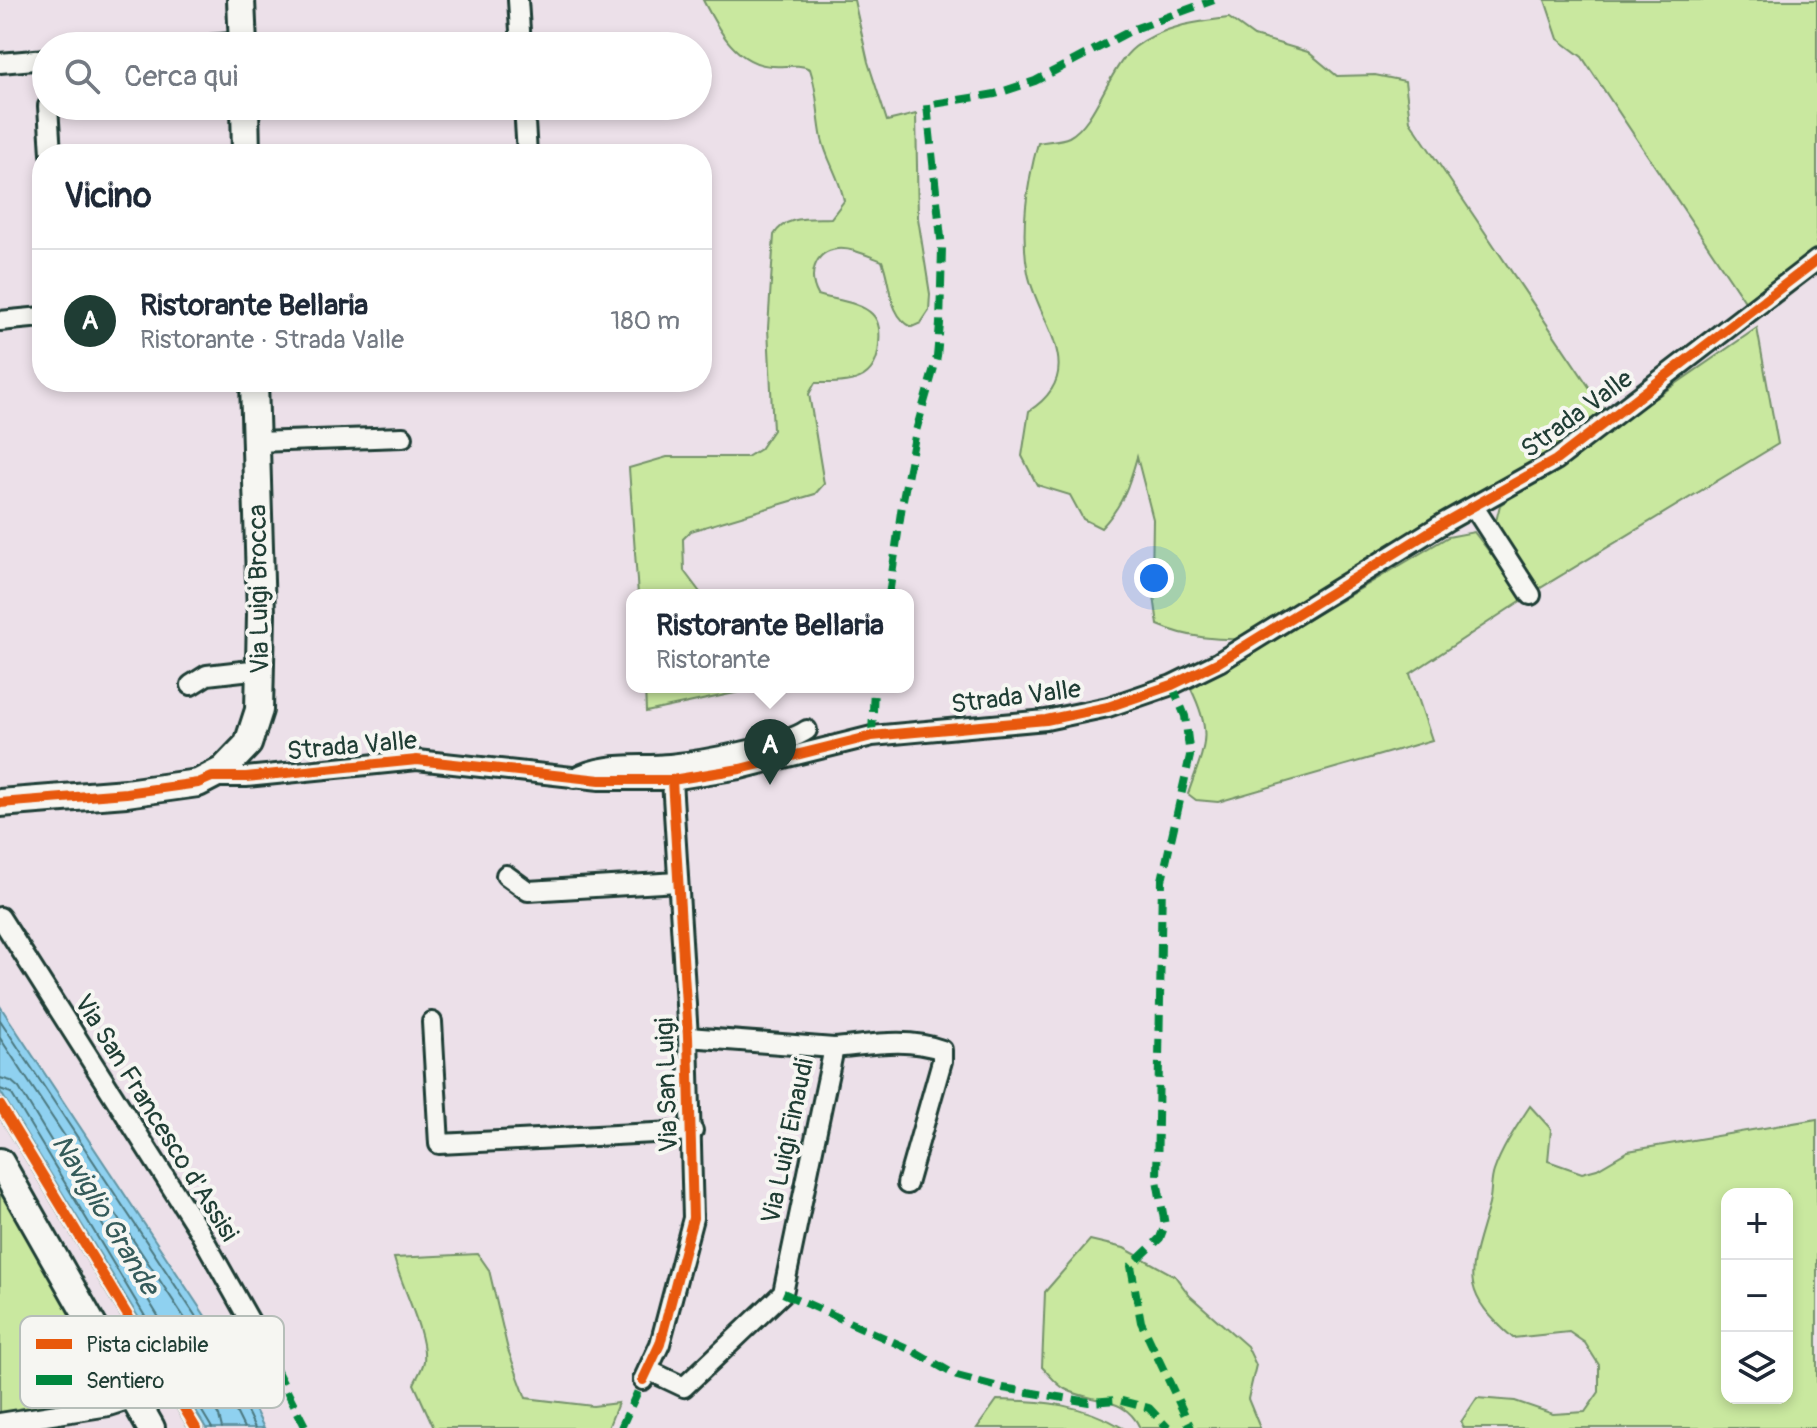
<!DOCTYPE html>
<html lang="it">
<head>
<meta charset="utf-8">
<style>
  body { margin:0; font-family:Pangolin,sans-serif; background:#f2f2f3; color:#1f2937 }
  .controls { position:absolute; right:24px; bottom:24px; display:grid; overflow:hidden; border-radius:16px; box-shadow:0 4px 12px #0003 }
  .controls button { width:72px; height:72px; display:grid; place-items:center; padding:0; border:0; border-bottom:2px solid #e0e1e3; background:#fff; color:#1f2937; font:40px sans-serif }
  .you { position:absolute; left:1154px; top:578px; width:28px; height:28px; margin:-20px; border:6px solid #fff; border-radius:50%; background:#1a73e8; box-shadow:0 0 0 12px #1a73e833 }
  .badge { display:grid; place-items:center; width:52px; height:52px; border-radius:50%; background:#1f3d34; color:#fff; font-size:26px; font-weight:700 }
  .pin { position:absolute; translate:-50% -66px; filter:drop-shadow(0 2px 4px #0008) }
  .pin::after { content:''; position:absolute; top:42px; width:28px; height:24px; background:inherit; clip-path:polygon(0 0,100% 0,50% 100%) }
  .popup { position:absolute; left:626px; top:589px; width:288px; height:104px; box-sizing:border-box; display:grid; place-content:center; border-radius:16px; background:#fff; filter:drop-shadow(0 2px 6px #0005); font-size:26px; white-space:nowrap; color:#747a83 }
  .popup b { font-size:30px; color:#1f2937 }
  .popup::after { content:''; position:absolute; left:50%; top:100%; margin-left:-16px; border:16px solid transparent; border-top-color:#fff }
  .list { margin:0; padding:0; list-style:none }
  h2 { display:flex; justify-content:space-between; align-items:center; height:104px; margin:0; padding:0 32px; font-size:34px }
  h2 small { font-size:26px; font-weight:400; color:#747a83 }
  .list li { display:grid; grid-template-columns:52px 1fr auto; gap:24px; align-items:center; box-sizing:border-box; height:144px; padding:0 32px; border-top:2px solid #e0e1e3 }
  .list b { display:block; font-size:30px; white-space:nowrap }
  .list p { margin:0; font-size:26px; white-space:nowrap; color:#747a83 }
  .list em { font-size:26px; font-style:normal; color:#747a83 }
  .icon { flex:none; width:44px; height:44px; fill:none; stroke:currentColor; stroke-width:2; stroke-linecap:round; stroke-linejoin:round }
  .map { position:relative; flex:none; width:1817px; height:1428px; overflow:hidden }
  .search { position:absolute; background:#fff; box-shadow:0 4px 12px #0003; left:32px; top:32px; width:680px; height:88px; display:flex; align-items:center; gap:20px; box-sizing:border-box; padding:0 28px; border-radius:44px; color:#747a83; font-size:30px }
  .panel { position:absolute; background:#fff; box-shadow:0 4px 12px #0003; left:32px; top:144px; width:680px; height:248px; border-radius:32px }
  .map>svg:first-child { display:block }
  .green { fill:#c9e89f; stroke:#74926a; stroke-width:2; fill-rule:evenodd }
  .water { fill:#8fd1f0; stroke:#6296a5; stroke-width:2 }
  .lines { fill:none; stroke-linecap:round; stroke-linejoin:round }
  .shore { stroke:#4c787f; stroke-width:2 }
  .lane-casing { stroke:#1f3d34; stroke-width:15 }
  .street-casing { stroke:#1f3d34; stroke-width:24 }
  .secondary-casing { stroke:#1f3d34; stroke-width:32 }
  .lane { stroke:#f6f6f2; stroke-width:9 }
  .street { stroke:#f6f6f2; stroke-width:18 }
  .secondary { stroke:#f6f6f2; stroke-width:26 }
  .quiet { stroke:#00873e; stroke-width:8; stroke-dasharray:16 8; stroke-linecap:butt }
  .cycleway-casing { stroke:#f6f6f2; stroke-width:15 }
  .cycleway { stroke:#e8590c; stroke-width:10 }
  .labels { text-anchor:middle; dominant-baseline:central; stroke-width:8; stroke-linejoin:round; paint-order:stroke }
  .street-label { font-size:26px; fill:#1f3d34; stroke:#f6f6f2 }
  .water-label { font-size:28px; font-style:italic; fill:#355b5a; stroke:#f6f6f2 }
  .key { fill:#f6f6f2; stroke:#b6beb9; stroke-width:2 }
  .key-label { font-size:22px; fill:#1f3d34 }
</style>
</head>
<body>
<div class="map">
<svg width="1817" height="1428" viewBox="0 0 1817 1428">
  <rect width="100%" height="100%" fill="#ece0e9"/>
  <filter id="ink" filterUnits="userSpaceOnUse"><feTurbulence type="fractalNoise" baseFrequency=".0125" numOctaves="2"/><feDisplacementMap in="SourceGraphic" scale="16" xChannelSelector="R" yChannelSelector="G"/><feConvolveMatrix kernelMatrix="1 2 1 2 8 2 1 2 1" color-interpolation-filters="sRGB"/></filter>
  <g filter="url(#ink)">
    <g class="green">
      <path d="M703 0H854L868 62 887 121 916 114 918 218 930 294 929 311 921 323 912 327C888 316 891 283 882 261 869 256 850 247 837 249 813 252 808 277 818 295 834 300 860 302 872 314 880 322 880 333 879 344 877 384 848 383 815 383L809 394 824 484 815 494 691 531 683 539 684 571 702 595H638L629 468 667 457H747L760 449 773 430 768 328 774 235C785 215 810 219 831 218L844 201C840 178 827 161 822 139 817 115 818 92 810 69 798 63 786 67 773 66 736 65 718 29 703 0Z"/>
      <polygon points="1545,0 1817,0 1817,251 1813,256 1748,306 1582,57 1558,39"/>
      <path d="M1229 18 1254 36 1308 52 1337 76 1375 75 1405 81 1410 121 1608 415 1556 453 1249 639C1216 640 1188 638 1158 625L1152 581 1153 519 1137 457C1129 485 1123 505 1101 528L1083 519 1070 495 1037 485 1022 456 1029 411C1091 371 1038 323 1028 273 1020 233 1027 182 1038 143 1047 141 1061 141 1069 137 1097 122 1108 68 1135 47 1162 26 1196 22 1229 18Z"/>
      <polygon points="1757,328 1778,444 1537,590 1496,521 1500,505"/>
      <path d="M1474 532 1525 598 1410 674 1432 740 1218 802 1196 800 1188 794C1204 747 1214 736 1191 689L1448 537Z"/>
      <polygon points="645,687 763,687 646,712"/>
      <path d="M1530 1106 1551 1129 1548 1161 1582 1173 1597 1169 1628 1151 1817 1119V1428H1464L1461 1422 1477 1398 1515 1401 1553 1414 1585 1412 1599 1392V1365L1585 1343 1569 1332 1513 1338C1456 1289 1470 1272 1488 1208 1492 1196 1490 1182 1494 1171 1502 1148 1517 1126 1530 1106ZM1727 1194H1787V1398H1727Z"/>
      <polygon points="0,1185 113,1387 98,1399 0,1415"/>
      <path d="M1090 1240 1124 1248 1175 1276 1190 1296 1247 1346 1256 1365 1248 1399 1260 1428H1140C1125 1395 1093 1404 1065 1389 1057 1385 1049 1374 1042 1367L1045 1292Z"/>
      <path d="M478 1254 489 1270 508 1350 526 1398 593 1406 618 1403 608 1428H434L414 1384C417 1377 423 1368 424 1361 427 1334 401 1285 394 1258Z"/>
      <path d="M997 1400C1044 1401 1082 1404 1123 1428H977Z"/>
    </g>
    <polygon class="water" points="0,1006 221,1340 264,1428 206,1428 0,1091"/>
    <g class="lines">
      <g class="shore">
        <polyline points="0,1020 214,1344 255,1428"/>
        <polyline points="0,1038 205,1349 244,1428"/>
        <polyline points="0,1078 11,1081 19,1088 219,1416 222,1428"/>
        <polyline points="0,1089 11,1093 212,1428"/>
      </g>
      <defs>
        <polyline id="lane" points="0,1105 196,1428"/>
        <g id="street">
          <polyline points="518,0 521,46"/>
          <polyline points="198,46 243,42"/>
          <polyline points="0,63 46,59"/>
          <polyline points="48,106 51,154"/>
          <polyline points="524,106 527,154"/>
          <polyline points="0,321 42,317"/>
          <polyline points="256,442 403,437"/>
          <polyline points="1474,507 1531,595"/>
          <polyline points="191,685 207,675 260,669"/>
          <polyline points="212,777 246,777 417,760 600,780 672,780 740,769 872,736 1046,720 1108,707 1172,685 1219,662 1447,521 1556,460 1817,260"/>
          <path d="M574 778C604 761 637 767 670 764 700 761 784 746 807 730"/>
          <polyline points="506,875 528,891 678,882"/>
          <polyline points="0,917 198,1229 265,1348"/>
          <polyline points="432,1022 439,1144 693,1131"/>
          <path d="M834 1048C870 1045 906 1037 942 1050V1061L907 1184"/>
          <polyline points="648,1370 684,1387 783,1293 834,1048 688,1037"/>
          <polyline points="643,1380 660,1344 693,1218 688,1037 672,780"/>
          <polyline points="0,1423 109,1406 134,1398"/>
        </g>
        <g id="secondary">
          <polyline points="241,0 243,46"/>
          <polyline points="245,106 246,154"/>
          <polyline points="0,803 126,793 198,783 223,770 248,744 259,710 261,614 254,382"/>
          <polyline points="0,1162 151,1428"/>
        </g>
      </defs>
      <use href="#lane" class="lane-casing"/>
      <use href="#street" class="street-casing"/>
      <use href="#secondary" class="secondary-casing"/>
      <use href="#lane" class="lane"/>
      <use href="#street" class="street"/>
      <use href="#secondary" class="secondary"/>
      <g class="quiet">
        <polyline points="889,595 902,505 916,431 937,357 940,324 942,248 927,105 995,94 1035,81 1134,29 1214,0"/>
        <polyline points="1172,685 1185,716 1190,756 1162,880 1157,1180 1165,1225 1160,1238 1131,1266 1141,1322 1191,1428"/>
        <polyline points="872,736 874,687"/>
        <polyline points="783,1293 914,1351 957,1376 1003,1388 1089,1402 1118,1400 1149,1408 1168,1428"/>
        <polyline points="265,1348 306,1428"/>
        <polyline points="621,1428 643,1380"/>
      </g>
      <defs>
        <g id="cycleway">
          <polyline points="0,803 126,793 198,783 212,777 246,777 417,760 600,780 672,780 740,769 872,736 1046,720 1108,707 1172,685 1219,662 1447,521 1556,460 1817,260"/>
          <polyline points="0,1105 196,1428"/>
          <polyline points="643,1380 660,1344 693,1218 688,1037 672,780"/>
        </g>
      </defs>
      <use href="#cycleway" class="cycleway-casing"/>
      <use href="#cycleway" class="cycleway"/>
    </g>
  </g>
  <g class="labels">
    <g class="street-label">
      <text transform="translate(1577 414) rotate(-36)">Strada Valle</text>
      <text transform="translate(259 589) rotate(-91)">Via Luigi Brocca</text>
      <text transform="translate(1016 697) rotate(-7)">Strada Valle</text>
      <text transform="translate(352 746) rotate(-5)">Strada Valle</text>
      <text transform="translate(667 1085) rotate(-92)">Via San Luigi</text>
      <text transform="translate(156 1118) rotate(58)">Via San Francesco d'Assisi</text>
      <text transform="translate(788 1141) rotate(-78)">Via Luigi Einaudi</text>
    </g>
    <g class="water-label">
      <text transform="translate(105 1215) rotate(59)">Naviglio Grande</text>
    </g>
  </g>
  <rect x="20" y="1316" width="264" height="92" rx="12" class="key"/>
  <rect x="36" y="1339" width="36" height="10" fill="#e8590c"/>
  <rect x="36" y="1375" width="36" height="10" fill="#00873e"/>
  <g class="key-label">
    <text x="86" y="1352">Pista ciclabile</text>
    <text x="86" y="1388">Sentiero</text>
  </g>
</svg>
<div class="controls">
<button>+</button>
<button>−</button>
<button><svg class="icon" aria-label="layers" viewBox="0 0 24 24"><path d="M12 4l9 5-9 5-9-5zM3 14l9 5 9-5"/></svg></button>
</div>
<div class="you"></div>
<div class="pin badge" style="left:770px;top:785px">A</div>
<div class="popup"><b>Ristorante Bellaria</b>Ristorante</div>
<div class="search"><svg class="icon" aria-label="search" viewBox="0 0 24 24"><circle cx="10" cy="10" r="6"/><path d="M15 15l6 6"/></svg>Cerca qui</div>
<section class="panel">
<h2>Vicino<small></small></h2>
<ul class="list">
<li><span class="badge">A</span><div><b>Ristorante Bellaria</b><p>Ristorante · Strada Valle</p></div><em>180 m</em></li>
</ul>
</section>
</div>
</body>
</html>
